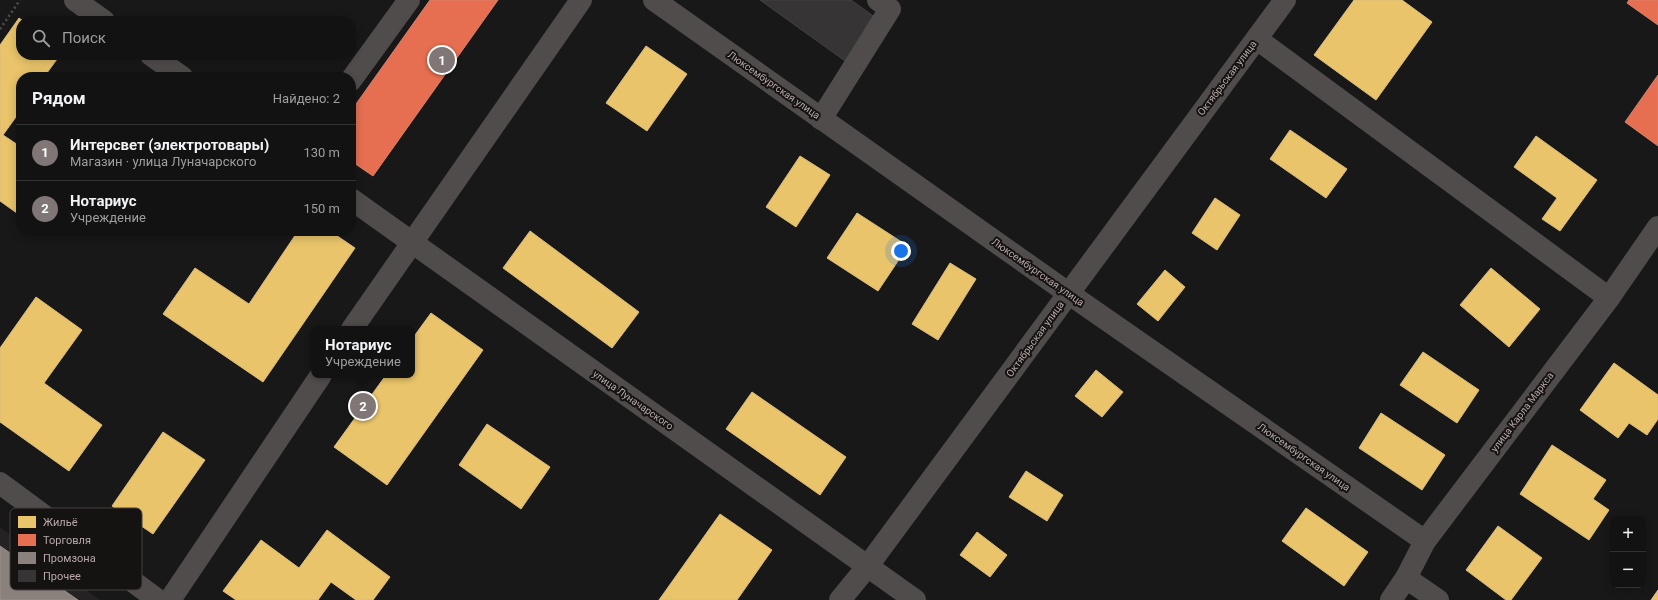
<!DOCTYPE html>
<html lang="ru">
<head>
<meta charset="utf-8">
<style>
  body { margin:0; font-family:Roboto,sans-serif; background:#1f2020; color:#f1f3f6 }
  .controls { position:absolute; right:12px; bottom:12px; display:grid; overflow:hidden; border-radius:8px; box-shadow:0 2px 10px #0003 }
  .controls button { width:36px; height:36px; display:grid; place-items:center; padding:0; border:0; border-bottom:1px solid #313232; background:#121212; color:#f1f3f6; font:20px sans-serif }
  .you { position:absolute; left:901px; top:251px; width:14px; height:14px; margin:-10px; border:3px solid #fff; border-radius:50%; background:#1a73e8; box-shadow:0 0 0 6px #1a73e833 }
  .badge { display:grid; place-items:center; width:26px; height:26px; border-radius:50%; background:#817676; color:#fff; font-size:13px; font-weight:700 }
  .pin { position:absolute; translate:-50% -50%; border:2px solid #fff; box-shadow:0 1px 4px #0006 }
  .popup { position:absolute; left:311px; top:326px; width:104px; height:52px; box-sizing:border-box; display:grid; place-content:center; border-radius:8px; background:#121212; filter:drop-shadow(0 1px 3px #0005); font-size:13px; white-space:nowrap; color:#9c9e9f }
  .popup b { font-size:15px; color:#f1f3f6 }
  .popup::after { content:''; position:absolute; left:50%; top:100%; margin-left:-8px; border:8px solid transparent; border-top-color:#121212 }
  .list { margin:0; padding:0; list-style:none }
  h2 { display:flex; justify-content:space-between; align-items:center; height:52px; margin:0; padding:0 16px; font-size:17px }
  h2 small { font-size:13px; font-weight:400; color:#9c9e9f }
  .list li { display:grid; grid-template-columns:26px 1fr auto; gap:12px; align-items:center; box-sizing:border-box; height:56px; padding:0 16px; border-top:1px solid #313232 }
  .list b { display:block; font-size:15px; white-space:nowrap }
  .list p { margin:0; font-size:13px; white-space:nowrap; color:#9c9e9f }
  .list em { font-size:13px; font-style:normal; color:#9c9e9f }
  .icon { flex:none; width:22px; height:22px; fill:none; stroke:currentColor; stroke-width:2; stroke-linecap:round; stroke-linejoin:round }
  .map { position:relative; flex:none; width:1658px; height:600px; overflow:hidden }
  .search { position:absolute; background:#121212; box-shadow:0 2px 10px #0003; left:16px; top:16px; width:340px; height:44px; display:flex; align-items:center; gap:10px; box-sizing:border-box; padding:0 14px; border-radius:16px; color:#9c9e9f; font-size:15px }
  .panel { position:absolute; background:#121212; box-shadow:0 2px 10px #0003; left:16px; top:72px; width:340px; height:164px; border-radius:16px }
  .map>svg:first-child { display:block }
  .built { fill:#242222 }
  .homes { fill:#e9c46a; stroke:#dbbc7d }
  .shops { fill:#e76f51; stroke:#d9806b }
  .industry { fill:#8a817c; stroke:#988d8a }
  .building { fill:#363434; stroke:#444140 }
  .lines { fill:none; stroke-linecap:round; stroke-linejoin:round }
  .path { stroke:#534e4e; stroke-width:2.5; stroke-dasharray:2 3; stroke-linecap:butt }
  .minor { stroke:#514c4c; stroke-width:22 }
  .labels { text-anchor:middle; dominant-baseline:central; stroke-width:4; stroke-linejoin:round; paint-order:stroke }
  .street-label { font-size:10px; fill:#b9a9a9; stroke:#141312 }
  .key { fill:#141312; stroke:#46403f; stroke-width:1 }
  .key-label { font-size:11px; fill:#b9a9a9 }
</style>
</head>
<body>
<div class="map">
<svg width="1658" height="600" viewBox="0 0 1658 600">
  <rect width="100%" height="100%" fill="#181818"/>
  <polygon class="built" points="0,527 100,600 0,600"/>
  <g class="homes">
    <polygon points="1354,0 1402,0 1432,22 1376,100 1314,55"/>
    <polygon points="19,18 23,21 21,21 21,55 60,55 44,77 21,77 21,110 3,135 21,147 21,216 0,201 0,45"/>
    <polygon points="646,46 687,74 647,131 606,103"/>
    <polygon points="1290,130 1347,169 1326,198 1270,159"/>
    <polygon points="1536,136 1597,180 1560,231 1542,219 1557,198 1514,167"/>
    <polygon points="800,156 830,175 796,227 766,207"/>
    <polygon points="1215,198 1240,215 1217,250 1192,233"/>
    <polygon points="857,213 908,246 878,291 827,258"/>
    <polygon points="298,231 330,231 355,248 263,382 163,314 195,268 249,304"/>
    <polygon points="530,231 639,312 612,348 503,268"/>
    <polygon points="950,263 976,279 938,340 912,324"/>
    <polygon points="1491,268 1540,309 1509,347 1460,305"/>
    <polygon points="1165,270 1185,287 1158,321 1137,304"/>
    <polygon points="36,297 82,330 44,383 102,425 69,471 0,422 0,348"/>
    <polygon points="431,313 483,350 387,485 334,447 386,375 412,375 412,339"/>
    <polygon points="1423,352 1479,390 1457,423 1400,385"/>
    <polygon points="1614,363 1658,395 1658,419 1647,435 1629,423 1618,438 1580,410"/>
    <polygon points="1096,370 1123,392 1102,417 1075,396"/>
    <polygon points="752,392 846,457 820,495 726,429"/>
    <polygon points="1381,413 1445,455 1422,490 1359,448"/>
    <polygon points="487,424 550,467 521,509 459,465"/>
    <polygon points="163,432 205,460 153,534 112,506"/>
    <polygon points="1552,445 1606,480 1593,499 1609,510 1589,540 1520,494"/>
    <polygon points="1026,471 1063,495 1047,521 1009,497"/>
    <polygon points="1306,508 1368,552 1344,586 1282,541"/>
    <polygon points="720,514 772,550 737,600 659,600"/>
    <polygon points="1498,526 1542,558 1511,600 1506,600 1466,570"/>
    <polygon points="327,530 390,577 373,600 356,600 331,582 318,600 236,600 223,591 261,540 299,568"/>
    <polygon points="977,532 1007,555 990,577 960,555"/>
    <polygon points="1658,590 1658,600 1651,600"/>
  </g>
  <g class="shops">
    <polygon points="430,0 498,0 373,176 351,161 351,111"/>
    <polygon points="1629,0 1658,0 1658,25 1627,3"/>
    <polygon points="1658,75 1658,146 1625,122"/>
  </g>
  <polygon class="industry" points="0,546 78,600 0,600"/>
  <polygon class="building" points="760,0 851,0 876,18 845,61"/>
  <g class="lines">
    <polyline class="path" points="0,29 20,0"/>
    <g class="minor">
      <polyline points="75,0 104,21"/>
      <polyline points="654,0 1068,293 1425,541"/>
      <polyline points="1257,39 1609,298"/>
      <polyline points="151,55 182,77"/>
      <polyline points="351,80 409,0"/>
      <polyline points="821,119 890,9 878,0"/>
      <polyline points="351,199 915,600"/>
      <polyline points="352,329 581,0"/>
      <polyline points="0,483 158,600"/>
      <polyline points="1406,578 1438,600"/>
      <polyline points="170,600 321,375"/>
      <polyline points="840,600 867,567 1285,0"/>
      <polyline points="1391,600 1406,578 1425,541 1609,298 1658,227"/>
    </g>
  </g>
  <g class="labels">
    <g class="street-label">
      <text transform="translate(1227 78) rotate(-53)">Октябрьская улица</text>
      <text transform="translate(774 85) rotate(35)">Люксембургская улица</text>
      <text transform="translate(1038 272) rotate(35)">Люксембургская улица</text>
      <text transform="translate(1035 339) rotate(-54)">Октябрьская улица</text>
      <text transform="translate(633 400) rotate(35)">улица Луначарского</text>
      <text transform="translate(1522 412) rotate(-53)">улица Карла Маркса</text>
      <text transform="translate(1304 457) rotate(35)">Люксембургская улица</text>
    </g>
  </g>
  <rect x="10" y="508" width="132" height="82" rx="6" class="key"/>
  <rect x="18" y="516" width="18" height="12" fill="#e9c46a"/>
  <rect x="18" y="534" width="18" height="12" fill="#e76f51"/>
  <rect x="18" y="552" width="18" height="12" fill="#8a817c"/>
  <rect x="18" y="570" width="18" height="12" fill="#363434"/>
  <g class="key-label">
    <text x="43" y="526">Жильё</text>
    <text x="43" y="544">Торговля</text>
    <text x="43" y="562">Промзона</text>
    <text x="43" y="580">Прочее</text>
  </g>
</svg>
<div class="controls">
<button>+</button>
<button>−</button>
</div>
<div class="you"></div>
<div class="pin badge" style="left:442px;top:60px">1</div>
<div class="pin badge" style="left:363px;top:406px">2</div>
<div class="popup"><b>Нотариус</b>Учреждение</div>
<div class="search"><svg class="icon" aria-label="search" viewBox="0 0 24 24"><circle cx="10" cy="10" r="6"/><path d="M15 15l6 6"/></svg>Поиск</div>
<section class="panel">
<h2>Рядом<small>Найдено: 2</small></h2>
<ul class="list">
<li><span class="badge">1</span><div><b>Интерсвет (электротовары)</b><p>Магазин · улица Луначарского</p></div><em>130 m</em></li>
<li><span class="badge">2</span><div><b>Нотариус</b><p>Учреждение</p></div><em>150 m</em></li>
</ul>
</section>
</div>
</body>
</html>
